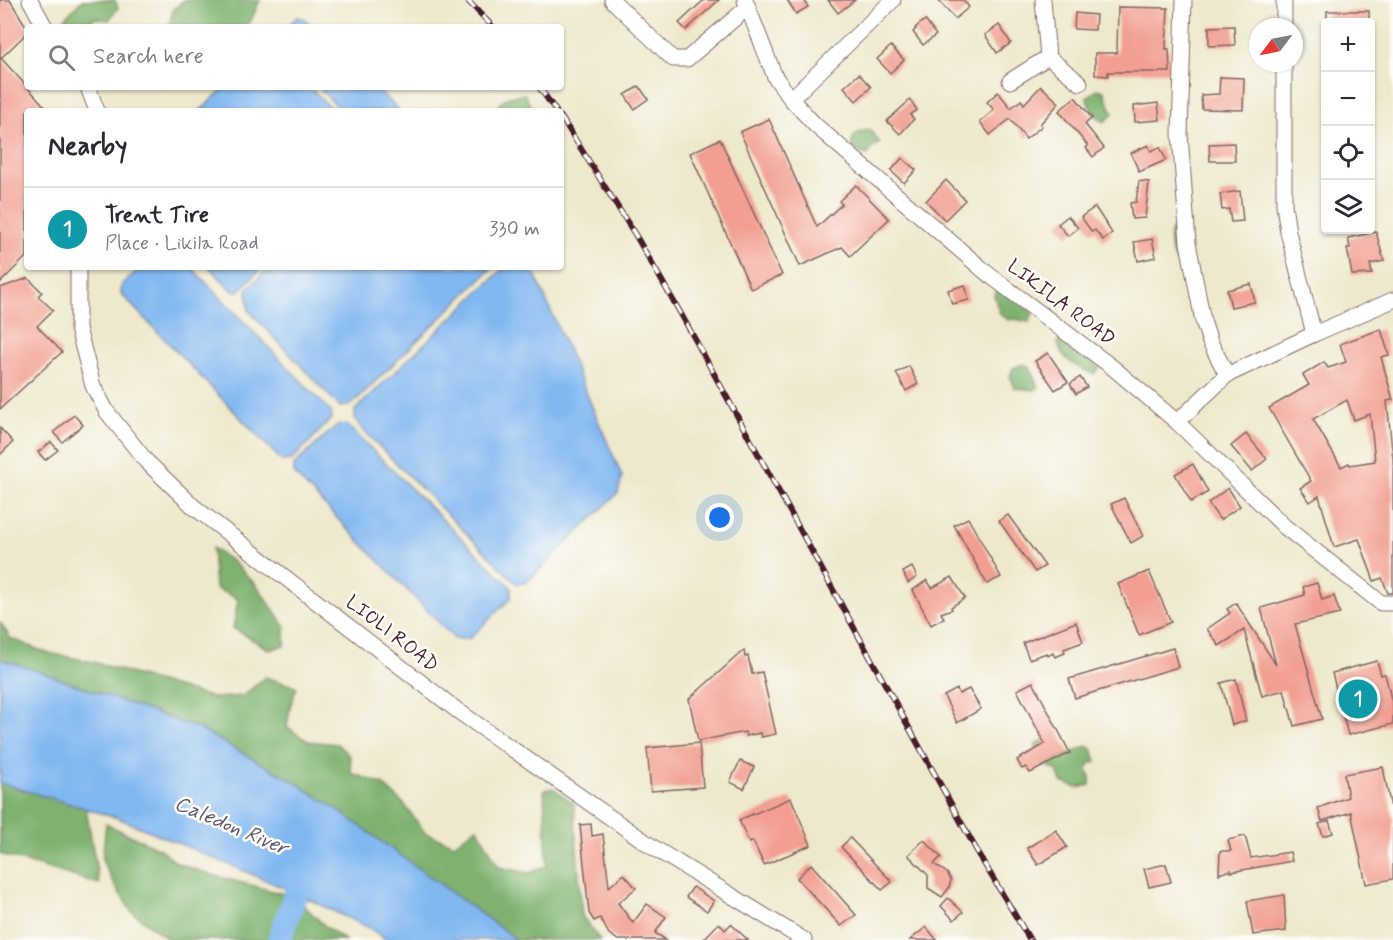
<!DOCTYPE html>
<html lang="en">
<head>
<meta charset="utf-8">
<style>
  body { margin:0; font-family:Mynerve,sans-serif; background:#f2f2f3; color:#2b2b33 }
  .controls { position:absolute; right:18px; top:18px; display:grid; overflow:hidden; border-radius:6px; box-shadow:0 2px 4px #0004 }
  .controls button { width:54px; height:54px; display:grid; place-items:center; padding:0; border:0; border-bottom:2px solid #e1e1e2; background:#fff; color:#2b2b33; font:30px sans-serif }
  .compass { position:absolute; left:1249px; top:18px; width:54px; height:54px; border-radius:50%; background:#fff; box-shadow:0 2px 4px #0004; rotate:238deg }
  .you { position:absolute; left:720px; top:518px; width:21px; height:21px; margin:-15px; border:4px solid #fff; border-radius:50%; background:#1a73e8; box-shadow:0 0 0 9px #1a73e833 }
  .badge { display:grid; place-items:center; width:39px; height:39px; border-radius:50%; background:#0f766e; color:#fff; font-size:20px; font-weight:700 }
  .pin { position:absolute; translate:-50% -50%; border:3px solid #fff; box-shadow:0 2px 6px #0006 }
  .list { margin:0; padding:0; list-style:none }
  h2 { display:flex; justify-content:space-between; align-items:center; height:78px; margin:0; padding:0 24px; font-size:26px }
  h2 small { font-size:20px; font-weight:400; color:#7c7c81 }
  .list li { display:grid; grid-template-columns:39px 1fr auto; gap:18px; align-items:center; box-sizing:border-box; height:84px; padding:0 24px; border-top:2px solid #e1e1e2 }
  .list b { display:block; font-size:22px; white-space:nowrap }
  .list p { margin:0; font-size:20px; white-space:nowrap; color:#7c7c81 }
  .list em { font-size:20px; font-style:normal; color:#7c7c81 }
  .icon { flex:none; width:33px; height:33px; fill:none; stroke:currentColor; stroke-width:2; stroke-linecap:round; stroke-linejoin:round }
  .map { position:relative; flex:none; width:1393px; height:940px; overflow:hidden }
  .search { position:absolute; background:#fff; box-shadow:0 2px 4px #0004; left:24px; top:24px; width:540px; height:66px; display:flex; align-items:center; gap:15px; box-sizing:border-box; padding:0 21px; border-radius:6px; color:#7c7c81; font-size:22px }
  .panel { position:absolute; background:#fff; box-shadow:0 2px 4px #0004; left:24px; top:108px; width:540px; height:162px; border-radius:6px }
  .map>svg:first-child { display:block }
  .forest { fill:#7eb26e; stroke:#64684c; stroke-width:1.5 }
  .water { fill:#81b8f1; stroke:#666c8e; stroke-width:1.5 }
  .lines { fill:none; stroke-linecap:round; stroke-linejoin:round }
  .river { stroke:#81b8f1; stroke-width:24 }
  .building { fill:#f29e91; fill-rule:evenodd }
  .minor-casing { stroke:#836563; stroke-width:17 }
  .minor { stroke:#fff; stroke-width:15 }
  .rail-casing { stroke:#4a1f2b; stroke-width:6 }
  .rail { stroke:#fdfcf7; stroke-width:4; stroke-dasharray:11; stroke-linecap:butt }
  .labels { text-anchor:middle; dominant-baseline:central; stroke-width:5; stroke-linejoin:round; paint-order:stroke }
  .street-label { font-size:20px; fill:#4a1f2b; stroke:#fdfcf7 }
  .water-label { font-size:21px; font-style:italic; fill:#5d5570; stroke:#fdfcf7 }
</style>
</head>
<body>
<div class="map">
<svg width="1393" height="940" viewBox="0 0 1393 940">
  <rect width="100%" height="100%" fill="#fdfcf7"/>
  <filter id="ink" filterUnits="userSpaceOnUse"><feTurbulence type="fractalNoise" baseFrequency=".0167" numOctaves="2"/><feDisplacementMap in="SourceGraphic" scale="12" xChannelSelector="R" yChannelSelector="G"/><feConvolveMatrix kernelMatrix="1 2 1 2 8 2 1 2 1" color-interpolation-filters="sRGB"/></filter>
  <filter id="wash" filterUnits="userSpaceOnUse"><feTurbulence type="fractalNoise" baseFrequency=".008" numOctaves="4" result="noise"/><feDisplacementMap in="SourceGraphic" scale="24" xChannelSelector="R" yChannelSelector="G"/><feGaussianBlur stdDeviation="1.35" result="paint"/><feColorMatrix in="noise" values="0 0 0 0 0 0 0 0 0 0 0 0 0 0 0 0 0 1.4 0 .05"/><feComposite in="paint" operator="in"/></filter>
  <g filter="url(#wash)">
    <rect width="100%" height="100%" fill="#eee8cc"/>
    <g class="forest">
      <polygon points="82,0 115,0 118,8 109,20 93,18 91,27 64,27 64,19"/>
      <polygon points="184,0 260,0 252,18 245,27 166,27 170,22 173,10"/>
      <path d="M1098 89 1104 91 1113 114 1104 122C1094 117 1088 107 1087 97Z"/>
      <path d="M525 94 533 111H496C502 95 510 97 525 94Z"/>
      <path d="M870 130 880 143 871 149 868 155 860 153 852 147C850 135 859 131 870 130Z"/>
      <path d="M1176 228 1181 229 1185 259 1178 262C1170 253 1168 241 1171 230Z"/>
      <polygon points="999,287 1033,313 1029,322 1015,319 1008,320 999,312 994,295"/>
      <path d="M1064 339 1080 354 1092 360 1099 368 1094 374C1080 370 1059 358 1058 342Z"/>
      <polygon points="1023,364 1031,368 1034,378 1039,387 1035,390 1015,388 1010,376 1013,368"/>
      <polygon points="212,548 232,561 257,586 285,626 285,645 270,650 233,628 238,599 215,588"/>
      <polygon points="0,622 10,638 44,652 93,662 213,698 243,696 265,677 297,687 290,707 287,727 308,741 337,744 350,756 351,773 382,784 404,804 425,833 454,844 477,827 499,867 529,873 547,866 544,790 553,788 574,804 582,916 600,940 517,940 335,808 293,781 199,729 29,668 0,659"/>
      <polygon points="1043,740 1054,761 1086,746 1092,749 1096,761 1089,764 1087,770 1090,776 1090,785 1078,788 1061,782 1057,770 1045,765 1035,745"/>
      <polygon points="0,783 86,808 99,884 0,854"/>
      <polygon points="106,824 160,849 177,863 209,874 295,897 325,926 345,940 169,940 132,912 115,886 102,860"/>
    </g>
    <g class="water">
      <polygon points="297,17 305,19 313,27 287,27"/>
      <polygon points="225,87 310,87 333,111 200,111"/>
      <polygon points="318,87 375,87 400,111 342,111"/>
      <polygon points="142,267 191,267 331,412 332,418 292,460 282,461 121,294 122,284"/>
      <polygon points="209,267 263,267 239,291 233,291"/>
      <polygon points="271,267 493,267 351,405 340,407 249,311 247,289"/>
      <polygon points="505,267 530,267 534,272 622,476 618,493 526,583 517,584 361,428 355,418 355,410"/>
      <polygon points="346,424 511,587 511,598 469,639 455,639 294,474 294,465 336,426"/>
      <polygon points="0,659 29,668 199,729 293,781 335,808 517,940 387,940 369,928 296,893 121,819 0,783"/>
    </g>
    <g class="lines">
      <polyline class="river" points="279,940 296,893 309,864"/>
    </g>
    <g id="blocks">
      <g class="building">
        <polygon points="0,0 10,0 27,28 27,33 1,58 49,111 27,111 27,256 0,283"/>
        <polygon points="704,0 719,0 686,30 679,23"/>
        <polygon points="787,0 804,0 808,7 796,14"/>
        <polygon points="828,0 855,0 838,13"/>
        <polygon points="938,0 963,0 969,7 955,19"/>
        <polygon points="1118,7 1168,8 1166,49 1169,49 1170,72 1108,72 1108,76 1095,75 1095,53 1117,53"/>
        <rect x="1327" y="11" width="42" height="11"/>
        <polygon points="1075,13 1096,15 1095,30 1074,29"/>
        <polygon points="925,20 936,35 923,45 913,32 916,29 915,28"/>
        <polygon points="999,25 1011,43 997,53 985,35"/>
        <polygon points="1234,26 1235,45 1209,46 1209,27"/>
        <polygon points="891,46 904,60 890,73 877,59"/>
        <polygon points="859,74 871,87 856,101 844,87"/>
        <polygon points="1220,77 1244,78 1243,110 1202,109 1201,95 1219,94"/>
        <polygon points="639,86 648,99 634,109 625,95"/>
        <polygon points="1041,86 1059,103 1040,124 1042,126 1026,139 1010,119 990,135 980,122 994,110 987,102 998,92 1011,108 1021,100 1024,104"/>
        <polygon points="1075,97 1092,118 1085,124 1104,148 1093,157 1086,148 1088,146 1059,111"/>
        <polygon points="910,100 917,110 910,115 914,119 900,134 887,121"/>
        <polygon points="1158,103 1160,120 1135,122 1134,106"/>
        <polygon points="769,119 817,227 842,204 839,201 856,185 889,219 850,256 842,247 800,266 740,132"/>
        <polygon points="720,139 782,275 751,289 690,153"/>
        <polygon points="1234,143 1235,161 1210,161 1209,144"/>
        <polygon points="1148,145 1151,151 1160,147 1166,160 1139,172 1131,153"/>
        <polygon points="902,158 916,170 904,183 891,171"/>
        <polygon points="946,180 965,200 945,220 926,201"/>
        <polygon points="1139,181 1149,182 1145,218 1132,219 1130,203 1136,202"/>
        <polygon points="1240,191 1243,221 1231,222 1229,209 1222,210 1220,194"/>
        <polygon points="1095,207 1112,233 1103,240 1095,230 1092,232 1081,217"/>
        <polygon points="1068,216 1078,228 1068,236 1058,224"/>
        <polygon points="1376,232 1384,261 1370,264 1372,274 1352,275 1347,248 1350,248 1348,238"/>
        <polygon points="1152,239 1156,257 1138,261 1134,242"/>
        <polygon points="28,278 42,292 38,296 53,310 37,326 62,352 0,409 0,288"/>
        <polygon points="1251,284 1255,302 1231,307 1227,290"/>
        <polygon points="965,285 969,300 952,304 948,290"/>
        <path d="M1381 329 1389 355 1381 357 1393 400 1387 401 1393 459V593H1388L1382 578 1374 581 1359 539 1334 547 1319 496 1310 502 1300 488 1311 481 1269 408 1309 385 1303 375 1324 362 1328 368 1346 362 1340 344ZM1347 400 1354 420 1370 414 1375 461 1350 465 1349 463 1341 467 1313 419Z"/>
        <polygon points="1048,353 1068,382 1055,390 1035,361"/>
        <polygon points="909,366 918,384 906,391 896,373"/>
        <polygon points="1080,377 1087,387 1076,394 1070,384"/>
        <polygon points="74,415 83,425 62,442 54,432"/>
        <polygon points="0,428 13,442 0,455"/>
        <polygon points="1246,434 1267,459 1252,471 1231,446"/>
        <polygon points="51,442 58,450 45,460 38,452"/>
        <polygon points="1193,464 1208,492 1191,502 1175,474"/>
        <polygon points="1228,488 1240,506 1220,520 1208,503"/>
        <polygon points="1124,498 1143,536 1131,543 1111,504"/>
        <polygon points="1008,515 1045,566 1035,572 999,521"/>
        <polygon points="968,518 1001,577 987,584 954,525"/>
        <polygon points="912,567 917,577 908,583 903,572"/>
        <polygon points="1149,571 1171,622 1139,635 1118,584"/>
        <polygon points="952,577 965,598 951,607 952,609 941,613 944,618 931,625 913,590 927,580 932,588"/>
        <polygon points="1317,583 1322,600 1334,596 1340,614 1295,624 1322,719 1294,726 1284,690 1262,696 1244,630 1219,646 1207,629 1230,613 1227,609 1236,603 1276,665 1261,608 1305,595 1303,587"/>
        <polygon points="1076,622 1083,642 1064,649 1065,653 1055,657 1053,653 1048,656 1047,653 1029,659 1023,643"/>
        <polygon points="1173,648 1178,667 1075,698 1069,679"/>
        <polygon points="744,650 745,657 748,656 752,674 762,672 776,734 761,737 760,733 746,736 745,732 698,741 689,699"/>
        <polygon points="1377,661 1381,675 1385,674 1388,686 1393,707 1393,724 1348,735 1332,673"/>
        <polygon points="1236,679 1246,721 1232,725 1221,683"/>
        <polygon points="1033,682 1070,753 1030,773 1026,767 1022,769 1017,760 1045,744 1017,690"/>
        <polygon points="957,689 959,694 969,689 981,709 957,723 944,696"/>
        <polygon points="699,743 703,787 651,791 647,748"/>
        <polygon points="740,761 754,767 744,789 730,782"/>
        <polygon points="1383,767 1393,819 1393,879 1366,884 1351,812 1322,821 1318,808 1348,797 1344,774"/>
        <polygon points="791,798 811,845 764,865 753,841 749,843 739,820"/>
        <polygon points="1329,821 1333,833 1323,836 1319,824"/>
        <polygon points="591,824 592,836 603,834 609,887 624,874 636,888 618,903 633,923 647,904 666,917 655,933 666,940 618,940 609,934 600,918 594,921 589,913 580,825"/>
        <polygon points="1056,830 1067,847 1038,865 1027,848"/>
        <polygon points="1245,836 1251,858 1290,852 1292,861 1231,872 1231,870 1219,874 1220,851 1231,851 1228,840"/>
        <polygon points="850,838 892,882 882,890 841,847"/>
        <polygon points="924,840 941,857 934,864 947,873 951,880 949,888 942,897 928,888 928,875 908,855"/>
        <polygon points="811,864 856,915 841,926 797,878"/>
        <polygon points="1166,864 1171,882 1149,887 1144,869"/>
        <polygon points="693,887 714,901 707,911 686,897"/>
        <polygon points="1284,895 1286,931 1253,935 1247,901"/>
        <polygon points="948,898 963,912 954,920 941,906"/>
        <polygon points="719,923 725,930 731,924 748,940 703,940"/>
        <polygon points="926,927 937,940 910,940"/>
      </g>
    </g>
  </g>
  <g filter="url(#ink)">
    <use href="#blocks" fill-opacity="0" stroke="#836563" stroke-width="1.5"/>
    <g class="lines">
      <defs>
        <g id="minor">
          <polyline points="30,0 45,27"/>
          <polyline points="612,0 673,59 687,59 748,7"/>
          <polyline points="745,0 775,77 791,99 815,125 988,274 1112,367 1177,422 1285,527 1381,603 1393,603"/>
          <polyline points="1043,0 1048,57 1080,83"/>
          <polyline points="1184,0 1180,134 1188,243 1203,321 1210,342 1227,375"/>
          <polyline points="1284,27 1284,0"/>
          <polyline points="1284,63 1284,205 1288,232 1314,334"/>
          <polyline points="1010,81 1048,57"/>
          <polyline points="88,87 97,111"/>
          <polyline points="791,99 893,0"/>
          <polyline points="78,267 78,328 93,386 107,412 146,461 194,507 458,711 654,848 804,940"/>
          <polyline points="1177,422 1227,375 1314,334 1393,300"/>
        </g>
      </defs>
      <use href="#minor" class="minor-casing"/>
      <use href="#minor" class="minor"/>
      <defs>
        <g id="rail">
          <polyline points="467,0 493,27"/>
          <polyline points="539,87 556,111"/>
          <polyline points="561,117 636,236 681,314 982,860 1030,940"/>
        </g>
      </defs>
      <use href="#rail" class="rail-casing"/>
      <use href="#rail" class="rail"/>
    </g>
  </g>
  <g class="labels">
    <g class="street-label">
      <text transform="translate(1061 303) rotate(37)">LIKILA ROAD</text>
      <text transform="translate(392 634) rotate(38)">LIOLI ROAD</text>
    </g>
    <g class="water-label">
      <text transform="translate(231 826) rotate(23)">Caledon River</text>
    </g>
  </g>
</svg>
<div class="controls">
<button>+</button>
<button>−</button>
<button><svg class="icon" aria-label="locate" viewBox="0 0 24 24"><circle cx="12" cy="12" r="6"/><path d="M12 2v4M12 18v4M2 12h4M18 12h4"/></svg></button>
<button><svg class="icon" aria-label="layers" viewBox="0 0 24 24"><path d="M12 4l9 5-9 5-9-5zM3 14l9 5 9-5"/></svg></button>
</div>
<svg class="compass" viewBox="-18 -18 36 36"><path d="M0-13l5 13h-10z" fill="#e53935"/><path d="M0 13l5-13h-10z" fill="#7c7c81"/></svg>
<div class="you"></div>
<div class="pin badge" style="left:1358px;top:699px;background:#0f9aa8">1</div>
<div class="search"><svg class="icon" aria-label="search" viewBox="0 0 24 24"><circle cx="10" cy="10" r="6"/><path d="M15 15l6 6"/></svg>Search here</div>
<section class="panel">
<h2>Nearby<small></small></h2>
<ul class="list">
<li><span class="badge" style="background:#0f9aa8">1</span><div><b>Trent Tire</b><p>Place · Likila Road</p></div><em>330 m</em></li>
</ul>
</section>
</div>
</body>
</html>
